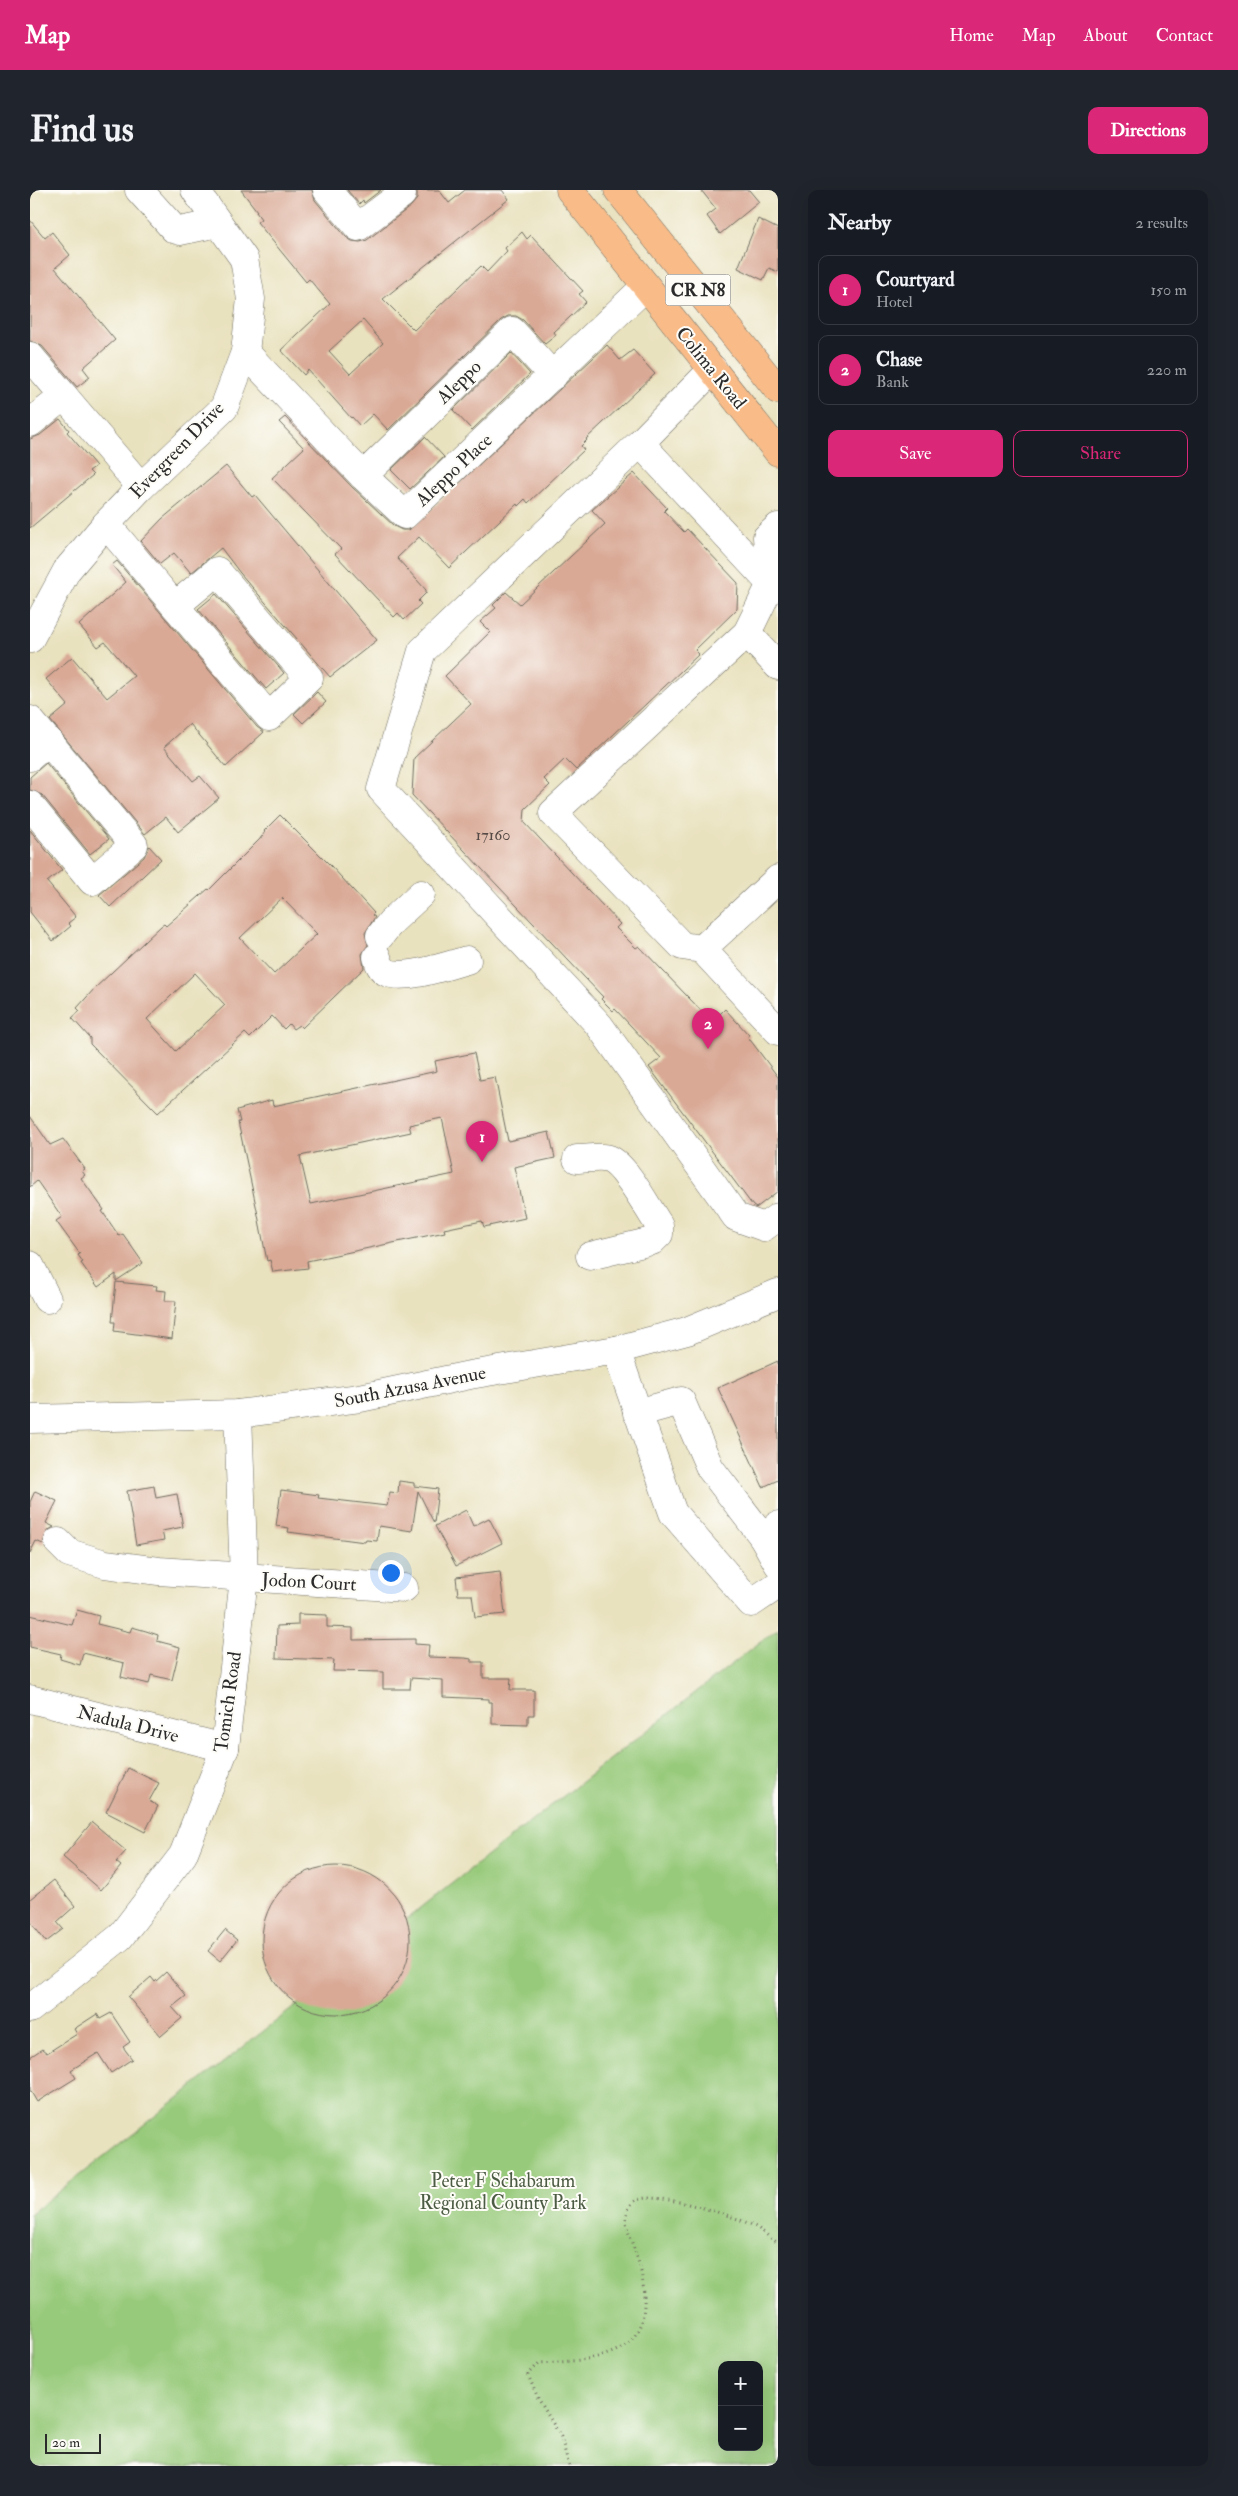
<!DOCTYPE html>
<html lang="en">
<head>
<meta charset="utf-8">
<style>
  body { margin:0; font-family:"IM FELL Double Pica",serif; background:#20242c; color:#f1f3f6 }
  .controls { position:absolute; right:15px; bottom:15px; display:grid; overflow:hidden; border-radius:10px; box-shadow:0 5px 20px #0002 }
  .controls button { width:45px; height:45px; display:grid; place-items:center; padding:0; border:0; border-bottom:1px solid #363941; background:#171b24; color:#f1f3f6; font:25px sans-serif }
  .scale { position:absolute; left:15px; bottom:12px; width:56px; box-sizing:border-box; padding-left:5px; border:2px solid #2b2b2b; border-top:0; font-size:14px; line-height:18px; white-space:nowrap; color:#2b2b2b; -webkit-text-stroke:4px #fdfcf7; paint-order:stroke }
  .you { position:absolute; left:360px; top:1382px; width:18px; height:18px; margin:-12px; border:4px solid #fff; border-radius:50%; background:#1a73e8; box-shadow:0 0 0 8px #1a73e833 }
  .badge { display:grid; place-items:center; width:32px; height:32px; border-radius:50%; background:#db2777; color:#fff; font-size:16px; font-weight:700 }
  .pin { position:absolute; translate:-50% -41px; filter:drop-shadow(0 1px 2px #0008) }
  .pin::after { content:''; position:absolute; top:26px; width:18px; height:15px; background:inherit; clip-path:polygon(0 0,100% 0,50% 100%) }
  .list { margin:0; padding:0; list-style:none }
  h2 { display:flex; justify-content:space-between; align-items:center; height:65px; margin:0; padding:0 20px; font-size:21px }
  h2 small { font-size:16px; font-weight:400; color:#9ea1a6 }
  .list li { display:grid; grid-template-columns:32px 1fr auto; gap:15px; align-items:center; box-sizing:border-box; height:70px; margin:0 10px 10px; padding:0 10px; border:1px solid #363941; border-radius:10px }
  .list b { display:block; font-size:19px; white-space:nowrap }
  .list p { margin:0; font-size:16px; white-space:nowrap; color:#9ea1a6 }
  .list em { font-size:16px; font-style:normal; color:#9ea1a6 }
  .actions { display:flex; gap:10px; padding:15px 20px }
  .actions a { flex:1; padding:11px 0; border:1px solid #db2777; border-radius:10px; text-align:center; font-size:18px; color:#db2777 }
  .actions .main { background:#db2777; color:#fff }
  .map { position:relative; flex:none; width:748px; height:2276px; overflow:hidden; border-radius:10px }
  header { display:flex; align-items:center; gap:30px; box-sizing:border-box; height:70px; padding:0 25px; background:#db2777; color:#fff }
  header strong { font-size:24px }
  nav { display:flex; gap:28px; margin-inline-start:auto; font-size:18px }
  .intro { display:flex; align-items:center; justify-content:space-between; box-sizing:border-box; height:120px; padding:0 30px }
  h1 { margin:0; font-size:35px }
  .button { padding:12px 22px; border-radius:10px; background:#db2777; color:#fff; font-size:18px; font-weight:700 }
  main { display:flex; gap:30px; padding:0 30px }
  aside { flex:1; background:#171b24; border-radius:10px; box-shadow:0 5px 20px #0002 }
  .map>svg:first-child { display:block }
  .green { fill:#98ca7b; stroke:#627a53; fill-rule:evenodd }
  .building { fill:#d9a995; fill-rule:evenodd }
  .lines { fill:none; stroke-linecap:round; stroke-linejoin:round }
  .minor-casing { stroke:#6e6b5f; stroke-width:29 }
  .major-casing { stroke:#6e6b5f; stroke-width:29 }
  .path { stroke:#6e6b5f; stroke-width:3; stroke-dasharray:1 4; stroke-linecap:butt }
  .minor { stroke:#fff; stroke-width:28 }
  .major { stroke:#f9bc89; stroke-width:28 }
  .labels { text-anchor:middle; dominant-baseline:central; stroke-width:4; stroke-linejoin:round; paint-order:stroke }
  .number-label { font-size:16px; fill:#564a46 }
  .shield { fill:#fdfcf7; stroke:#6a6a68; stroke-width:1 }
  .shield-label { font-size:18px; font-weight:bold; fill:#2b2b2b }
  .street-label { font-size:19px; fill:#2b2b2b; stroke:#fdfcf7 }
  .park-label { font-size:19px; fill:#4c5b43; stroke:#fdfcf7 }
</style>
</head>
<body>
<header>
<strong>Map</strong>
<nav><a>Home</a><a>Map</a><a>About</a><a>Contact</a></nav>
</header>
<div class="intro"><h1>Find us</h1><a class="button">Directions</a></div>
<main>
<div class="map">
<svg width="748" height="2276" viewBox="0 0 748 2276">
  <rect width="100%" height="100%" fill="#fdfcf7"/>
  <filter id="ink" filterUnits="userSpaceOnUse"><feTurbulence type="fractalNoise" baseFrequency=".02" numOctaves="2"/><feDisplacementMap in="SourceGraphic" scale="10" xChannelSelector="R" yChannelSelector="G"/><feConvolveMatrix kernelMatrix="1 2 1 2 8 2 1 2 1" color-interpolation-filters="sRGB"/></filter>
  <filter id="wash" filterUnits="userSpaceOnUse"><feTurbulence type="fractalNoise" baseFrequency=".0096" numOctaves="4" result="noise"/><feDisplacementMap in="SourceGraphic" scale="20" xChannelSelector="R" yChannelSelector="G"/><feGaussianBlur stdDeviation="1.12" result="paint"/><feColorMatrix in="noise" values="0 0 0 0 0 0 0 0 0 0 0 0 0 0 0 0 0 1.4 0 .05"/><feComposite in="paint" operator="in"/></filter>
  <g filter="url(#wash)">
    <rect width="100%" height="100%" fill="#e9e2bf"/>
    <path class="green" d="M748 1438V2276H0V2024ZM692 2175H729V2257H692Z"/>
    <g id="blocks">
      <g class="building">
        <path d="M211 0H282L285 10 316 47 322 51 330 52 337 50 381 16 387 9V0H409L419 13 435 0H472L479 9 353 109 384 140 451 76 457 82 477 61 475 58 492 42 497 49 501 45 553 101 549 104 556 112 524 142 526 145 515 154 493 130 486 126H478L471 130 358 240 343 224 330 236 322 227 321 228 278 180 274 185 251 160 300 114 279 89 276 92 227 32 231 29 226 22 227 21ZM333 130 353 153 320 184 299 161Z"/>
        <polygon points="317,0 351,0 334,13 333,10 329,14"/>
        <polygon points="671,0 719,0 729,12 690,44 677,26 686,19"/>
        <polygon points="728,29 748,39 748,82 739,78 733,90 708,78"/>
        <polygon points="0,30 15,48 22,42 40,65 25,78 85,150 53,178 60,187 47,197 12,156 0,151"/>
        <polygon points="577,155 590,170 603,160 625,184 556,249 557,250 551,256 554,260 498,313 495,309 488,316 487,314 419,378 389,347 367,368 396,400 396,403 388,411 391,414 374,430 368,423 364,427 305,364 311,359 242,288 274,258 249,232 255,227 322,297 364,336 372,340 379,340"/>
        <polygon points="481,163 500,184 442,240 423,220"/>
        <polygon points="30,229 39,240 37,242 66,276 59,281 63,285 0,338 0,249 10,245"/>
        <polygon points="395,247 414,267 380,299 361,280"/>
        <polygon points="196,276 222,307 225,305 347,450 300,487 210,383 191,358 161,383 144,363 130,374 111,351 132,329"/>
        <polygon points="604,283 637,318 634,321 654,342 657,339 708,393 707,419 665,460 669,464 546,580 535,569 514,589 520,595 495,619 494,632 590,734 586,738 606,758 609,756 682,832 695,819 719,845 718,847 748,887 748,1001 726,1018 723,1016 619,877 631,868 585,819 583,821 571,809 573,807 382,605 384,568 441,514 415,486 460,442 450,432 466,418 463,415 476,402 490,414 575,334 562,320"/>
        <polygon points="87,371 227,537 234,542 196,577 160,534 134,557 163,591 170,586 189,608 148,642 136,627 115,644 20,530 38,515 16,489 42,467 77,508 104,486 75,452 68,457 49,435 96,392 82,375"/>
        <polygon points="186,404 254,483 236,499 168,419"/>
        <polygon points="287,502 296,512 273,533 264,524"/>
        <polygon points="16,573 79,649 60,664 12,605 0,600 0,587"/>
        <path d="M250 625 301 676 344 723 342 725 345 727 335 743 338 755 332 764 334 778 272 838 269 835 263 839 259 834 254 839 242 826 220 848 215 843 128 923 60 854V848L42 828 50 821 47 818 65 798 131 736 134 734 136 736 178 699 179 700 230 649 235 642 234 641ZM252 708 287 744 244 784 210 748ZM165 783 195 815 146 861 117 829Z"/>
        <polygon points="0,640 32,680 17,692 46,727 38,733 41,736 23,751 0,722"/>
        <polygon points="119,656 131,669 80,717 69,705 114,667"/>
        <path d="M444 863 450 890 465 887 478 951 519 942 525 968 484 977 495 1028 454 1037 452 1031 414 1039 415 1042 277 1071 278 1078 243 1082 240 1070 237 1071 228 1025 208 932H210L207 920 242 910 243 916 407 881 405 871ZM412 928 424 984 281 1014 270 966 381 942 379 935Z"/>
        <polygon points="0,926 20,955 33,949 55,979 52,981 55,985 51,988 74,1020 72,1021 89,1046 93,1044 113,1073 86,1091 86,1084 68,1097 51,1073 53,1072 48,1065 50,1064 26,1031 32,1027 7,991 0,997"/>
        <polygon points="86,1092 127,1096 126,1100 136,1101 135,1111 146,1111 142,1149 84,1141 85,1132 82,1132"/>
        <polygon points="748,1171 748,1290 733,1297 688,1198"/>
        <polygon points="369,1291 384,1293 384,1296 408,1299 404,1333 388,1301 382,1341 349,1336 347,1351 336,1350 335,1352 258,1342 259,1338 246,1336 251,1300 289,1305 288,1308 357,1316 360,1302 368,1303"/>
        <polygon points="124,1296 126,1308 147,1304 153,1337 132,1341 134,1350 106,1355 97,1301"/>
        <polygon points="5,1301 27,1311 16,1333 24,1337 17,1341 13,1354 6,1351 0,1363 0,1312"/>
        <polygon points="436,1320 443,1336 459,1328 472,1353 426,1376 405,1336"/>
        <polygon points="470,1382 475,1424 445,1427 442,1405 428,1405 426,1387"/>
        <polygon points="47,1420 69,1426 67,1434 100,1442 102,1437 116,1441 128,1445 127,1451 150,1457 142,1490 121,1485 119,1494 91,1487 94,1473 53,1463 50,1475 30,1469 31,1464 0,1457 0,1425 42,1435"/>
        <polygon points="268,1424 297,1425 297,1437 323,1438 323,1450 385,1449 385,1454 399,1455 398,1467 435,1468 441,1469 441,1472 453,1472 453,1488 481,1488 480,1500 504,1500 504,1525 498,1525 498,1535 462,1534 462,1512 459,1512 459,1509 413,1507 413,1490 381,1488 380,1499 353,1499 353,1482 303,1481 304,1470 246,1468 247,1436 268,1435"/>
        <polygon points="98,1578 129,1593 119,1611 128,1616 115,1642 76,1622"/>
        <polygon points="62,1632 96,1661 86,1672 91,1676 71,1700 33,1667"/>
        <circle cx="306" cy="1750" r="74"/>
        <polygon points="24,1690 45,1716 27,1732 33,1739 16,1752 0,1731 0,1709"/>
        <polygon points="195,1740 207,1750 190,1771 178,1761"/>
        <polygon points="136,1782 156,1806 142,1817 152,1828 131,1846 98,1807 121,1787 125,1792"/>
        <polygon points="81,1823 100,1852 93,1857 102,1869 81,1883 68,1863 41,1880 46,1888 7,1912 0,1900 0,1867 12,1859 17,1863 47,1844 44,1839 67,1824 70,1829"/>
      </g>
    </g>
  </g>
  <g filter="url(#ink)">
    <use href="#blocks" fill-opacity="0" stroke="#6e6b5f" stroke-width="1"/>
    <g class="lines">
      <defs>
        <g id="minor">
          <polyline points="109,0 144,39 150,41 188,33"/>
          <polyline points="297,0 328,37 372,4 368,0"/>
          <polyline points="215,162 333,286 375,325 616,96"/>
          <polyline points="0,166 34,206 0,233"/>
          <polyline points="683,179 610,253 392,461 351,599 569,835 706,1027 734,1037 748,1027"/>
          <polyline points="34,206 111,297"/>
          <polyline points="610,253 741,394"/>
          <polyline points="333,286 482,141 523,186"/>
          <polyline points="76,334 145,416"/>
          <polygon points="187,381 279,488 239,527 145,416"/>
          <polyline points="717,443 748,476"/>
          <polyline points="0,449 37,380 76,334 111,297 194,218 215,162 221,109 214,69 165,0"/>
          <polyline points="0,530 18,551"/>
          <polyline points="0,567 18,551 104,655 62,691 0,615"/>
          <polyline points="748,689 672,759 748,841"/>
          <polyline points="350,746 361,732 391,704"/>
          <polyline points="672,759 652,756 523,623 717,443 741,394 737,347 748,337"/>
          <path d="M347 767C349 774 351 780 358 783 377 790 418 775 437 770"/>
          <path d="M547 969C557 969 570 966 579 969 596 976 618 1019 629 1035V1044L622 1051 560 1066"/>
          <polyline points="0,1075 17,1109"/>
          <polyline points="586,1160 643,1323 721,1413 748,1395"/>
          <polyline points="607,1223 651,1211 680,1278 733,1347"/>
          <polyline points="0,1229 208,1224 330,1208 440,1185 586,1160 657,1141 748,1103"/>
          <polyline points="748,1335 733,1347 748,1374"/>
          <polyline points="28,1352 39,1363 75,1374 129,1381 374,1398"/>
          <polyline points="0,1509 195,1558"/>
          <polyline points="0,1819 90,1747 153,1665 195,1558 214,1388 208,1224"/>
        </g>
        <g id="major">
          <polyline points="540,0 748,262"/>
          <polyline points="588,0 748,200"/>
        </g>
      </defs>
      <use href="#minor" class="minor-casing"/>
      <use href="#major" class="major-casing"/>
      <path class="path" d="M539 2276 531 2247 508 2208 498 2185 509 2173C580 2170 629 2164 610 2077 607 2065 596 2039 596 2030 597 2020 600 2012 610 2009 631 2003 706 2026 726 2037 734 2042 740 2048 748 2053"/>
      <use href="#minor" class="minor"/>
      <use href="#major" class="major"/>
    </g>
  </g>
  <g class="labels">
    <g class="number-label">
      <text x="463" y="645">17160</text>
    </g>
    <rect class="shield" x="635.5" y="84.5" width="65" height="31" rx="4"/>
    <g class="shield-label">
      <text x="668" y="100">CR N8</text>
    </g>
    <g class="street-label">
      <text transform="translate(681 178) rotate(51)">Colima Road</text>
      <text transform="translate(429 192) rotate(-44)">Aleppo</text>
      <text transform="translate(147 260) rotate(-46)">Evergreen Drive</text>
      <text transform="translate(424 280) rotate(-43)">Aleppo Place</text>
      <text transform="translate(380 1197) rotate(-11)">South Azusa Avenue</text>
      <text transform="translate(279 1392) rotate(3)">Jodon Court</text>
      <text transform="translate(198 1512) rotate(-82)">Tomich Road</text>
      <text transform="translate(98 1534) rotate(14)">Nadula Drive</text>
    </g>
    <g class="park-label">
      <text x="473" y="1991">Peter F Schabarum<tspan x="473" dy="22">Regional County Park</tspan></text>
    </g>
  </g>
</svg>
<div class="controls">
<button>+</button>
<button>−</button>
</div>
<div class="scale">20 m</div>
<div class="you"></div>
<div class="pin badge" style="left:452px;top:972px">1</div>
<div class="pin badge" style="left:678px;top:859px">2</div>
</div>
<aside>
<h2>Nearby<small>2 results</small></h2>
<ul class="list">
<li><span class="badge">1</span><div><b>Courtyard</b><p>Hotel</p></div><em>150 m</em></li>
<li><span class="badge">2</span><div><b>Chase</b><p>Bank</p></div><em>220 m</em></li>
</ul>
<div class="actions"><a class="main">Save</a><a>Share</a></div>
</aside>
</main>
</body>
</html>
